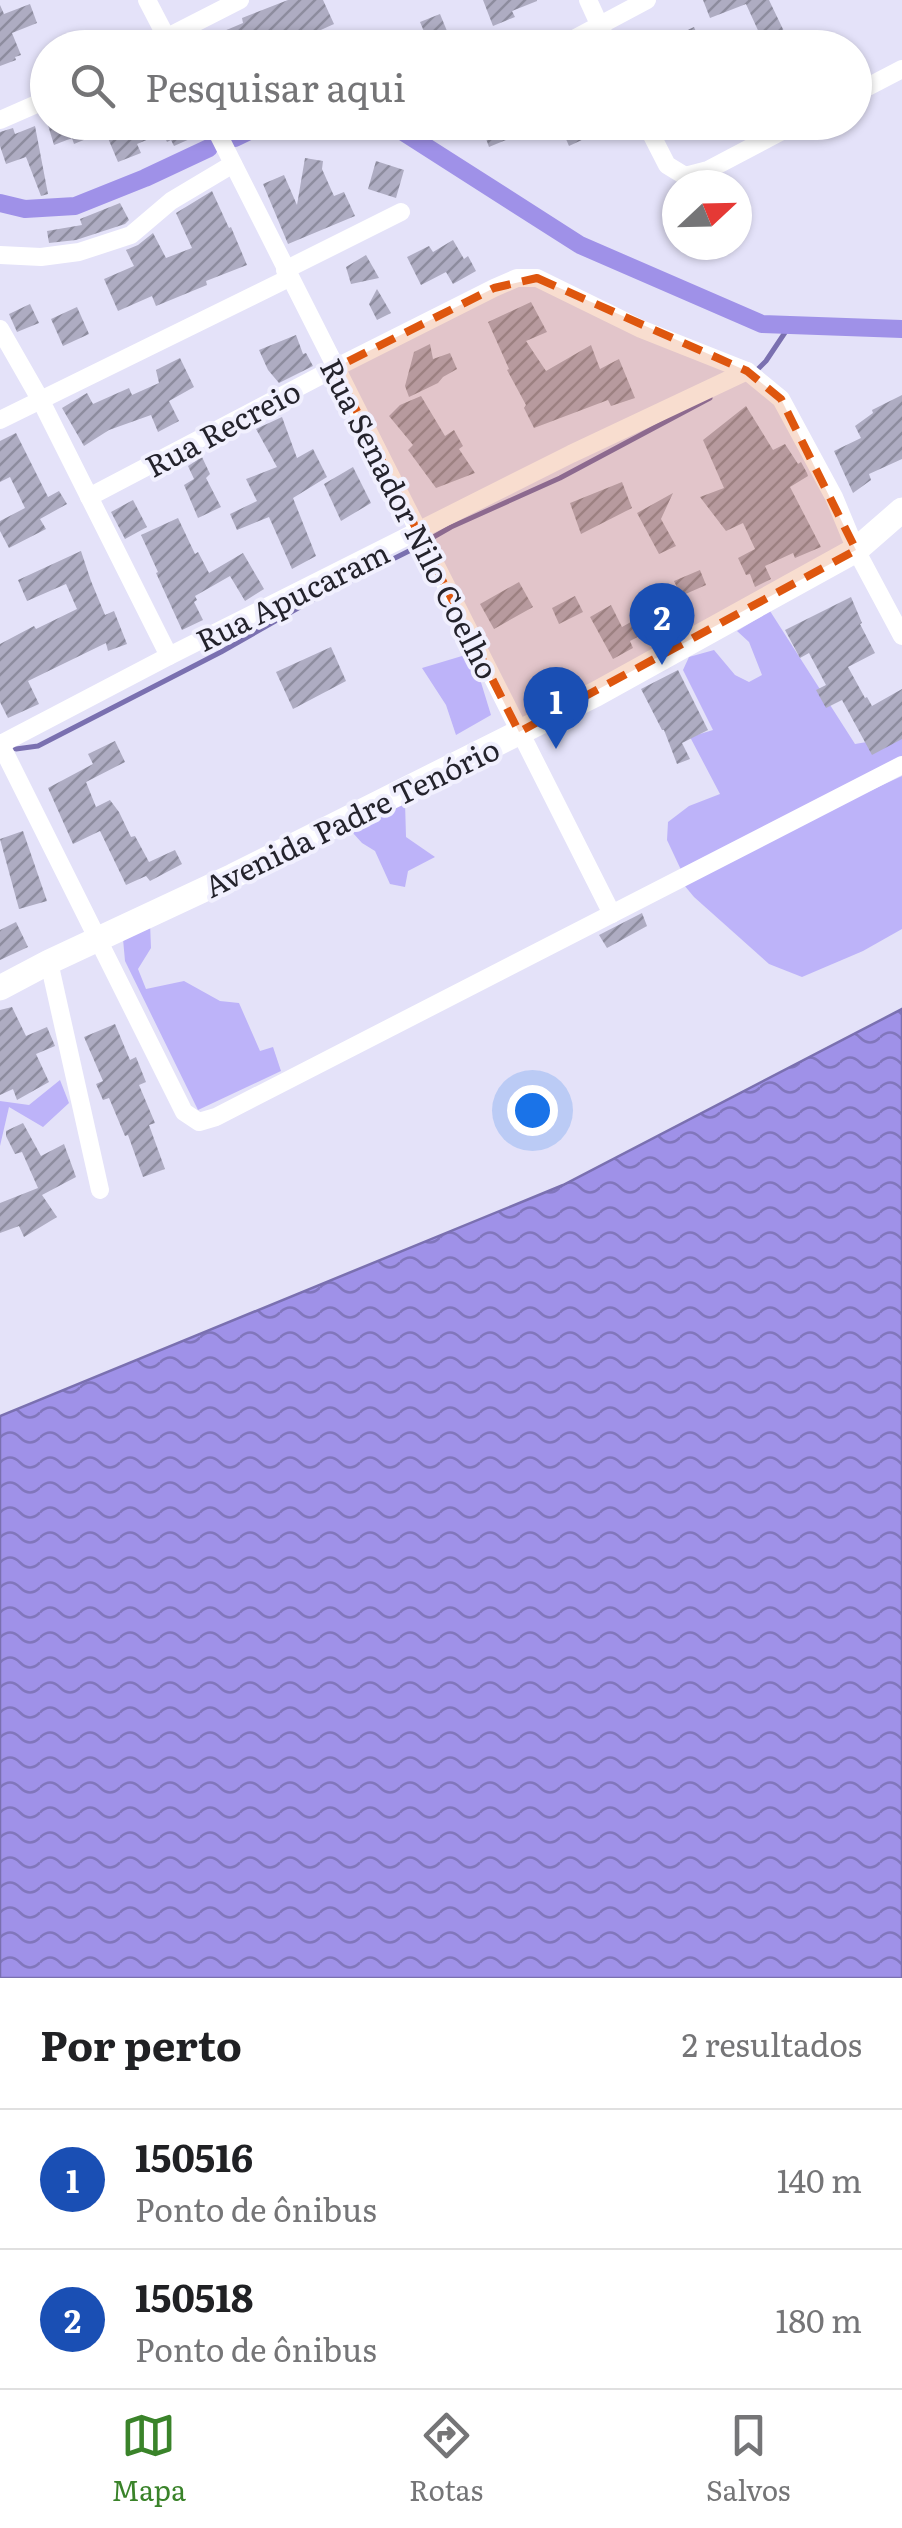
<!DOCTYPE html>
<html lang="pt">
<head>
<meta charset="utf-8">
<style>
  body { margin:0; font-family:Literata,serif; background:#f6f6f6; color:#202124 }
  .compass { position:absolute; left:662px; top:170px; width:90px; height:90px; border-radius:50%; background:#fff; box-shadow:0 2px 8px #0004; rotate:68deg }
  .you { position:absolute; left:532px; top:1110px; width:35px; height:35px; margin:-25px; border:8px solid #fff; border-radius:50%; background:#1a73e8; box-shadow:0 0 0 15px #1a73e833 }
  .badge { display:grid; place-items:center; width:65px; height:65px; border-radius:50%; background:#3a832a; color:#fff; font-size:32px; font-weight:700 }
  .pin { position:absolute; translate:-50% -82px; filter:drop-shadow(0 2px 5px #0008) }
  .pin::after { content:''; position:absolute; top:52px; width:35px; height:30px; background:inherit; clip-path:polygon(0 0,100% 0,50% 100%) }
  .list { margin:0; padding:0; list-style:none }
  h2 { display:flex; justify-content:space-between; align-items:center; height:130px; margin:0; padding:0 40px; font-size:42px }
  h2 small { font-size:32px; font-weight:400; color:#757577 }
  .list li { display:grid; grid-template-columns:65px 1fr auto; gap:30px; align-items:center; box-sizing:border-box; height:140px; padding:0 40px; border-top:2px solid #e0e0e0 }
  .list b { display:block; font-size:38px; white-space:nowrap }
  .list p { margin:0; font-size:32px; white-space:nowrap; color:#757577 }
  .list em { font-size:32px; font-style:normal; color:#757577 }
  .icon { flex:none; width:55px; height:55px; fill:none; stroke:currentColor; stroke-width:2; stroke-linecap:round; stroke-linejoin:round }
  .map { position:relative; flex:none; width:902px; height:1978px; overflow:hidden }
  .search { position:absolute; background:#fff; box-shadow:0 2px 8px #0004; left:30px; right:30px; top:30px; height:110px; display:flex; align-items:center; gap:25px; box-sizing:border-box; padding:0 35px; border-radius:55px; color:#757577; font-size:38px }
  .sheet { height:410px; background:#fff }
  nav { display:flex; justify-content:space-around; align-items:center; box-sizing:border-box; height:140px; border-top:2px solid #e0e0e0; background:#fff; font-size:28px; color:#757577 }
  nav a { display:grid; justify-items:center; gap:5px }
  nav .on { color:#3a832a }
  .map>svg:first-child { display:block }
  .green { fill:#bdb3f9 }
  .water { fill:url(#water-waves); stroke:#7a70b0; stroke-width:2.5 }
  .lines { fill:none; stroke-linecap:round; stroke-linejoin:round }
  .stream { stroke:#7a70b0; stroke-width:5 }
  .canal { stroke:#9f91e8; stroke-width:18 }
  .building { fill:url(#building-hatch) }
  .street { stroke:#fff; stroke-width:18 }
  .primary { stroke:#fff; stroke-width:25 }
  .marked { fill:#de560e; fill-opacity:0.2; stroke:#de560e; stroke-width:8; stroke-dasharray:20 12; stroke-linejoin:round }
  .labels { text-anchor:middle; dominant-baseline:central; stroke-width:8; stroke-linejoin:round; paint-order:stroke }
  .street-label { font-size:30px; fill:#24232c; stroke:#f1f0fe }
</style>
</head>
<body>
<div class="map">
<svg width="902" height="1978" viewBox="0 0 902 1978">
  <defs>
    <pattern id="water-waves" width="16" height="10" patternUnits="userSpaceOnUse" patternTransform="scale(2.5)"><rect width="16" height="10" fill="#9f91e8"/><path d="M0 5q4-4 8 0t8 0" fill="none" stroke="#8176bc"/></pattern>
    <pattern id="building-hatch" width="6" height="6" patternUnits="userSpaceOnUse" patternTransform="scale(2.5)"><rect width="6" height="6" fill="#aeacc2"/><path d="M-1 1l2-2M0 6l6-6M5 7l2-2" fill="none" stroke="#8d8c9e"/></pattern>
  </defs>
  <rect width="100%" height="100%" fill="#e4e2f9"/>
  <g class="green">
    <polygon points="770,611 855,744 902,736 902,758 682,872 667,840 668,822 689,806 720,794 690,737 713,730 683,670 689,657 714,650 735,675 749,682 762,675 749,642 737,631"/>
    <polygon points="472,653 491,715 456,735 446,705 422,668"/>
    <polygon points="902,776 902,929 863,951 802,977 769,964 694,897 679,879"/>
    <polygon points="405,802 406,837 435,857 408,871 405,887 390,884 375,851 362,843 353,833 358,822"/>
    <polygon points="150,923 151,948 138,969 146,989 184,981 220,1001 239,1003 260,1051 273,1047 281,1071 198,1110 125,961 123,939"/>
    <polygon points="60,1080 69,1103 43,1127 9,1107 0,1146 0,1101 29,1105"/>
  </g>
  <polygon class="water" points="902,1009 902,1978 0,1978 0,1416 563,1185"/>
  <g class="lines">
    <g class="stream">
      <polyline points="754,373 766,361 790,325"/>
      <polyline points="430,539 451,527 560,478 710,398"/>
      <polyline points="7,746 16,749 38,746 221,652 321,595 421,545"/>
    </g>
    <g class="canal">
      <polyline points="362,122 400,130 580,245 762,324 902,329"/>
      <polyline points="235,138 268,122"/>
      <polyline points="0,203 25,209 75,206 145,178 209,148"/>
    </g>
  </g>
  <g class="building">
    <polygon points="288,0 323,0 334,24 281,48 184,48 243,23 242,18"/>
    <polygon points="483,0 537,0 537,1 512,11 515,17 493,26"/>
    <polygon points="703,0 769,0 792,48 766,48 746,4 710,18"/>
    <polygon points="30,4 37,23 12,33 21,55 15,57 16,60 0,66 0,5 4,14"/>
    <polygon points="440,14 454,48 431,48 420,22"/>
    <polygon points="694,27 703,48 649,48"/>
    <polygon points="47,122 188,122 186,123 192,138 174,146 171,140 167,142 163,133 137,144 141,153 118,162 105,131 74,144 72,138 54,145"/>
    <polygon points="480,122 547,122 547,123 489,147"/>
    <polygon points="584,122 620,122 569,146 563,132"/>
    <polygon points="721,122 765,122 728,138"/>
    <polygon points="35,126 48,194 41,196 26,157 6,164 0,146 0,132 13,128 15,134"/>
    <polygon points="305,158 323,161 322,169 334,196 344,192 355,216 288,244 263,184 284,175 297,205"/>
    <polygon points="376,161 404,170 396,198 368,189"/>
    <polygon points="212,191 229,228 231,227 247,265 206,281 207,285 156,306 152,296 118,311 104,279 134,266 126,250 138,245 153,233 166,258 192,248 176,213"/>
    <polygon points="120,203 129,220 125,224 76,240 49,243 47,231 82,225 80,219"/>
    <polygon points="453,240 464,259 468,256 476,271 453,284 446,272 421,285 407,257 429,246 433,252"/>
    <polygon points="366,255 379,278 351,284 346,267"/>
    <polygon points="377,289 391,313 377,320 369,304"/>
    <polygon points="531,302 547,332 526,341 546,371 591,345 600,369 619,359 635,398 611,406 608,400 534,428 524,408 526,405 507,370 509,369 488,322"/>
    <polygon points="30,304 39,323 17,332 9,314"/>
    <polygon points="77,307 89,334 63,346 51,319"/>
    <polygon points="296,335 303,354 306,353 313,366 279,383 268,370 259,350"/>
    <polygon points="430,344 433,359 450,353 457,369 443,377 438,383 409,397 405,386 414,352"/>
    <polygon points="180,358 194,387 169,401 179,421 158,432 151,415 109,430 84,446 62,408 87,393 93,404 129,388 132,395 159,383 156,370"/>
    <polygon points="902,395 902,459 869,474 871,480 853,493 834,451 861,438 855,426 873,413 872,410"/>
    <polygon points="421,396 445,436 454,430 463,446 459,449 475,473 436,488 408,450 413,445 389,416 400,405"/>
    <polygon points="746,406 773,450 785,444 798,464 801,462 807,473 808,476 790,487 821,547 795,558 793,553 765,566 771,579 755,587 750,574 746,575 738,558 755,549 743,523 726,531 700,497 724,488 703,440"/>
    <polygon points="282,417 297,458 313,449 327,477 293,498 316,556 292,569 269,517 237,530 230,514 257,501 246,479 277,467 256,429"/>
    <polygon points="16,433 48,497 59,491 67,504 40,519 46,529 9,548 0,531 0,521 25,508 10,477 0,482 0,441"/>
    <polygon points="202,457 210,474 206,478 221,507 198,518 184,485 194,479 188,466"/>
    <polygon points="353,467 371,503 341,521 324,484"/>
    <polygon points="622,482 632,508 581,534 570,503"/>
    <polygon points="673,493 661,519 676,546 659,554 637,513"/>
    <polygon points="133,500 147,527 125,539 111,512"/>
    <polygon points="178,518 195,554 198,552 209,573 243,553 264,589 245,601 230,576 195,596 197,600 194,602 203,620 182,630 156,573 158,572 141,535"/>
    <polygon points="81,551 91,581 105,615 114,611 127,644 108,651 106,643 28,681 39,704 8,718 0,702 0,644 34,626 36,629 77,609 66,584 27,601 18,580"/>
    <polygon points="700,570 706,585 681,596 674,581"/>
    <polygon points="519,582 533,607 494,629 480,604"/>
    <polygon points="575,596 583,612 559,624 552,608"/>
    <polygon points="851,597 862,623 860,624 875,653 848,667 865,698 867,697 872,706 902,689 902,739 872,755 842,700 826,708 816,690 826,685 809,653 800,658 785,630"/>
    <polygon points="611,605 622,627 652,610 660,625 630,641 633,648 613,659 590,617"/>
    <polygon points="331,647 346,681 293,709 276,672"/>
    <polygon points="678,670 708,730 682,743 690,759 677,764 664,730 662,730 641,689"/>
    <polygon points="115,741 125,762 86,782 96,807 110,800 119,812 131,837 135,836 149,862 175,850 182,864 150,881 146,876 126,885 100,831 73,844 48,788 93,764 88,754"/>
    <polygon points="23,831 47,901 19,909 0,839"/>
    <polygon points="642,913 647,926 607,948 599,935"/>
    <polygon points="16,922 28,947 0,960 0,930"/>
    <polygon points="12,1007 26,1036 47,1027 55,1046 36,1054 49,1082 17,1100 13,1089 0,1095 0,1010"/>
    <polygon points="115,1024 130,1060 136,1057 146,1082 139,1085 155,1123 149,1125 165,1169 143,1177 128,1135 125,1136 109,1098 103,1100 96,1084 103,1081 84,1037"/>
    <polygon points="23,1123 41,1156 64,1144 76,1177 42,1195 57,1217 24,1237 19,1226 0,1233 0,1203 38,1188 22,1152 15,1154 6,1136 6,1131"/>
  </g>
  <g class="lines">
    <g class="street">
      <polyline points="147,0 172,48"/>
      <polyline points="588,0 610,48"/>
      <polyline points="146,48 240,0"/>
      <polyline points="557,48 647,0"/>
      <polyline points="854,94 902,69"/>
      <polyline points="0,120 48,99"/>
      <polyline points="212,122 612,914"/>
      <polyline points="645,122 667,165 685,176 708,170 799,122"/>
      <polyline points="0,255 41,257 79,252 131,235 171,201 233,164"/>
      <polyline points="285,270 401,212"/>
      <polyline points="0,329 40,399 169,656"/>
      <polyline points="0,420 289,278"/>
      <polyline points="89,497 335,368 494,288 517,278 537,278 641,329 747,371 781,399 834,497 856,550 902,636"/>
      <polyline points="0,743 184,1112 199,1122 216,1117 902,765"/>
      <polyline points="1,744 169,656 571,454 747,371"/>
      <polyline points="49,962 100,1190"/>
    </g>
    <polyline class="primary" points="0,988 49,962 233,876 596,694 856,550 902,510"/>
  </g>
  <path class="marked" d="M537 278 747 371 781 399 856 550 519 732 335 368 494 288Z"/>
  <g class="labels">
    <g class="street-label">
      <text transform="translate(222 427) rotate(-28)">Rua Recreio</text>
      <text transform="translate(411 518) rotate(63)">Rua Senador Nilo Coelho</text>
      <text transform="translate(292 595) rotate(-26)">Rua Apucaram</text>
      <text transform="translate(351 816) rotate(-26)">Avenida Padre Tenório</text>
    </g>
  </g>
</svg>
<svg class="compass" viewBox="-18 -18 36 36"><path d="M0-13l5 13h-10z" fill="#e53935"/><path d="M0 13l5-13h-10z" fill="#757577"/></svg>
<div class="you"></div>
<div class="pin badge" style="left:556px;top:749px;background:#1a4fb4">1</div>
<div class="pin badge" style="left:662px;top:665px;background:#1a4fb4">2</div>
<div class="search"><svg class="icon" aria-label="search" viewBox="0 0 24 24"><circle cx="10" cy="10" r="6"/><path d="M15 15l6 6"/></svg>Pesquisar aqui</div>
</div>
<section class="sheet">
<h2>Por perto<small>2 resultados</small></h2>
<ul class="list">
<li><span class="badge" style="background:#1a4fb4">1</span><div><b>150516</b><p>Ponto de ônibus</p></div><em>140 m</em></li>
<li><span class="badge" style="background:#1a4fb4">2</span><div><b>150518</b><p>Ponto de ônibus</p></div><em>180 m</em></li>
</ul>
</section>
<nav>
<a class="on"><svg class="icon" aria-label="map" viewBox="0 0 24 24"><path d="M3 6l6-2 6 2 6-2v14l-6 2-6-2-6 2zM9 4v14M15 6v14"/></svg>Mapa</a>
<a><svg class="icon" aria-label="directions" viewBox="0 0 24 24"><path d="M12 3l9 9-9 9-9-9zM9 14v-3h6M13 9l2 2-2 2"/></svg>Rotas</a>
<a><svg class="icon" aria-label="saved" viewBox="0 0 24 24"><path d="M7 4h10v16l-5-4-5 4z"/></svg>Salvos</a>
</nav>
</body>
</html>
